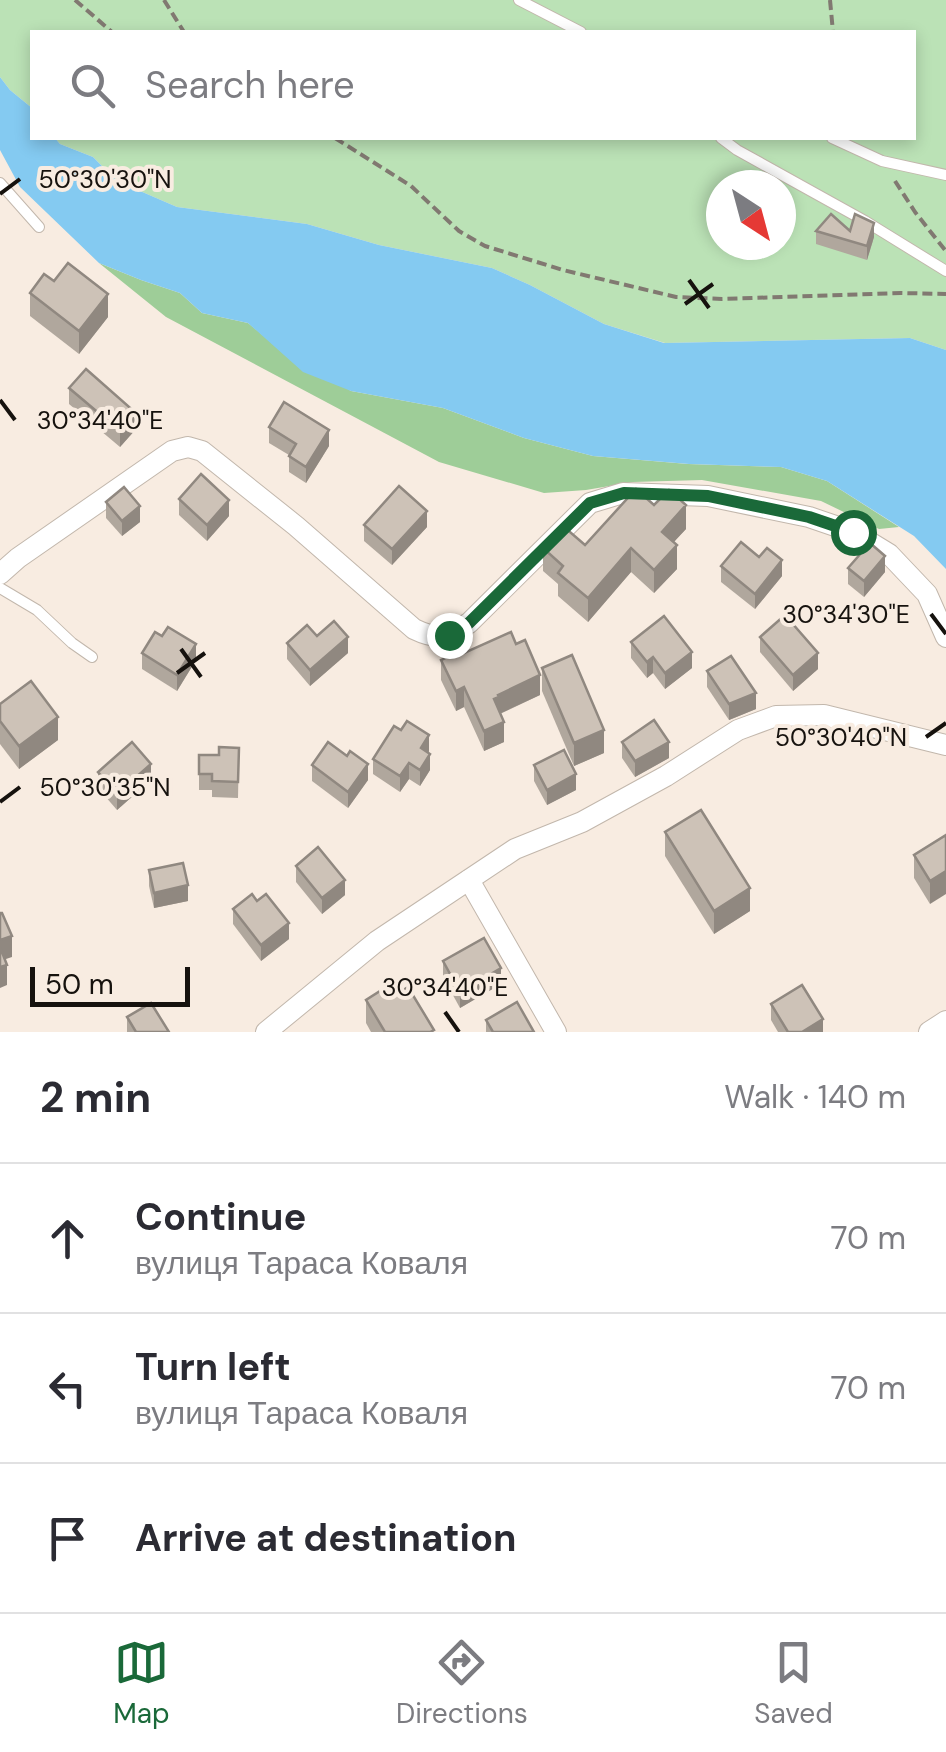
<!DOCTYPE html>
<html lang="en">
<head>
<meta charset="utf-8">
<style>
  body { margin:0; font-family:"DM Sans",sans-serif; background:#f2f2f3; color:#2b2b33 }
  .compass { position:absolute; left:706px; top:170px; width:90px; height:90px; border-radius:50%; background:#fff; box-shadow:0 5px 15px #0003; rotate:144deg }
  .scale { position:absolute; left:30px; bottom:25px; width:160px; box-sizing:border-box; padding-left:10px; border:5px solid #16120e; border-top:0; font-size:28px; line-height:35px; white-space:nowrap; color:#16120e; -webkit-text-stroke:8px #f8ece1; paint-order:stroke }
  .stop { position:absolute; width:30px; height:30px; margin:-22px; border:8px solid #1a6939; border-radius:50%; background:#fff }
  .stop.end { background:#1a6939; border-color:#fff; box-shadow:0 2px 10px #0008 }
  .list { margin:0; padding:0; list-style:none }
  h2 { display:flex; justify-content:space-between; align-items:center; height:130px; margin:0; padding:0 40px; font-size:42px }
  h2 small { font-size:32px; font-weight:400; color:#7c7c81 }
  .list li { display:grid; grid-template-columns:65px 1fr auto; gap:30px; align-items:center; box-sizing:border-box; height:150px; padding:0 40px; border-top:2px solid #e1e1e2 }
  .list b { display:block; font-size:38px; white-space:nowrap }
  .list p { margin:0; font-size:32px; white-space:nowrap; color:#7c7c81 }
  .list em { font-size:32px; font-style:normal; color:#7c7c81 }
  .icon { flex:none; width:55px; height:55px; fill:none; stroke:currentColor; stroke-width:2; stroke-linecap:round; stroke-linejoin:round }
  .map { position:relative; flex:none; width:946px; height:1032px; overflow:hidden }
  .search { position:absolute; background:#fff; box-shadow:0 5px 15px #0003; left:30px; right:30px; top:30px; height:110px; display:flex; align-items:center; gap:25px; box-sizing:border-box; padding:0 35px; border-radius:0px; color:#7c7c81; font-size:38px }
  .sheet { height:580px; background:#fff }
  nav { display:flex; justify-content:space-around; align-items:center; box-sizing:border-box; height:140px; border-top:2px solid #e1e1e2; background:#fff; font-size:28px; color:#7c7c81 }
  nav a { display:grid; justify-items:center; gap:5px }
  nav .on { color:#1a6939 }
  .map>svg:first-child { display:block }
  .green { fill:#bbe2b6; fill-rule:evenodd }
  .forest { fill:#9ecd98 }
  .water { fill:#84caf1 }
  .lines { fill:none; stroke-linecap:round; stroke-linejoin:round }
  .service-casing { stroke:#c2b7ac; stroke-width:12 }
  .minor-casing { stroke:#c2b7ac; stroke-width:22 }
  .path { stroke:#817971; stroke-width:4; stroke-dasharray:10 5; stroke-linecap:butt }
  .service { stroke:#fff; stroke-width:10 }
  .minor { stroke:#fff; stroke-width:20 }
  .wall { fill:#b0a79d }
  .shaded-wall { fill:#908880 }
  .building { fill:#cdc2b7; stroke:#908880; stroke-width:2.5 }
  .route { stroke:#1a6939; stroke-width:12 }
  .ticks { fill:none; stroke:#16120e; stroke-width:4 }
  .ticks-label { font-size:25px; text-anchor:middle; fill:#16120e; stroke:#f8ece1; stroke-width:8; stroke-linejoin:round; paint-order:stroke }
</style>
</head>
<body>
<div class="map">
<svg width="946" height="1032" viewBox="0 0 946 1032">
  <rect width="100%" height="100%" fill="#f8ece1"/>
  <path class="green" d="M0 0H946V350L910 338 665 343 604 324 530 285 492 268 379 245 307 224 177 207 117 181 93 157 60 144 55 138H914V32H32V108L10 90 0 77ZM721 185H781V245H721Z"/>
  <polygon class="forest" points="99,263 141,280 180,293 202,313 248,323 275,345 351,391 443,408 524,438 593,456 688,464 781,467 827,481 899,527 879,529 821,501 702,480 633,482 586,490 544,493 439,462 166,317"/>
  <polygon class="water" points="0,77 10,90 32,108 32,138 55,138 60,144 93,157 117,181 177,207 307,224 379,245 492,268 530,285 604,324 664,343 910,338 946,350 946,569 914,536 827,481 781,467 689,464 593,456 524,438 443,408 351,391 303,372 248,323 202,313 180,293 141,280 99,263 20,187 0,150"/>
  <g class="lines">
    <defs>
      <g id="service">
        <polyline points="519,0 581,32"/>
        <polyline points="721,138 737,150 865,221 946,271"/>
        <polyline points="832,138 882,161 946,175"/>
        <polyline points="0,183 39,227"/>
        <polyline points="0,588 37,610 72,643 92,657"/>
      </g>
      <g id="minor">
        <path d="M0 574 18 558 172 451 188 447 202 451 296 526 414 629C439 641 446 637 469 623L590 503 623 493 708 496 809 517 853 532 889 554 927 594 946 637"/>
        <polyline points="469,880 556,1032"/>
        <polyline points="266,1032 377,941 515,849 582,822 666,776 738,730 776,716 824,715 946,745"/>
        <polyline points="929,1032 946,1021"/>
      </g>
    </defs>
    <use href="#service" class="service-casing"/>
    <use href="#minor" class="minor-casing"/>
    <g class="path">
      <polyline points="75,0 112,32"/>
      <polyline points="164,0 184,32"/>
      <polyline points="830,0 833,32"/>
      <polyline points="335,138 411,186 459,231 485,246 563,270 676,297 722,299 901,293 946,294"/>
      <polyline points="895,181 915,212 945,250"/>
    </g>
    <use href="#service" class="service"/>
    <use href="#minor" class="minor"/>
  </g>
  <g class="wall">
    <polygon points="816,231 850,231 874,237 867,260 816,244"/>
    <polygon points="54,281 108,317 79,354 30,316 30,293"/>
    <polygon points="69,388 136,429 120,447 69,404"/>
    <polygon points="269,427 329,446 306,483 289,472 289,455 269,443"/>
    <polygon points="179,499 229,516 207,541 179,515"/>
    <polygon points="106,502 140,522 122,536 106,518"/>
    <polygon points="654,505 686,529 673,542 677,569 654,593 631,572 588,622 558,596 558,584 543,571 543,548 585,545"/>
    <polygon points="364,525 427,527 392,565 364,541"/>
    <polygon points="721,566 782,576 755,609 721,582"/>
    <polygon points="848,568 885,572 864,597 848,584"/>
    <polygon points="317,636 348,653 310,686 287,659 287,643"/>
    <polygon points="760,637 818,669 793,691 760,652"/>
    <polygon points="631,642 692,668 665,689 653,673 647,678 631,658"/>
    <polygon points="142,653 196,660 177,691 142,669"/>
    <polygon points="462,654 540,695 500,714 504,742 484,751 464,707 456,711 441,680 441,660"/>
    <polygon points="542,668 604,753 574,766 542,691"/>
    <polygon points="707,671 756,709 729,720 707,687"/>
    <polygon points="0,704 58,740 19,769 0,744"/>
    <polygon points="622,742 669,758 635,777 622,758"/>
    <polygon points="239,748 238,798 212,797 212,790 199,790 199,755 219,755"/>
    <polygon points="429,751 430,770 420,786 409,779 400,792 373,774 373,759"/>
    <polygon points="347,756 368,780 348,808 312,781 312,765"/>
    <polygon points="534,765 576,790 547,805 534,781"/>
    <polygon points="98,772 151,780 117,810 98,788"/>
    <polygon points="665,832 750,911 714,934 665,856"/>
    <polygon points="946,835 930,904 914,878 914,855"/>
    <polygon points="296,866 345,895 322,914 296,882"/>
    <polygon points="149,870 188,901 154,908 149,886"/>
    <polygon points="233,909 289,939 261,961 233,924"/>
    <polygon points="443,961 501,984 460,1008 443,977"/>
    <polygon points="397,994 434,1032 371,1032 366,1023 366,1000"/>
    <polygon points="771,1004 823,1032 778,1032 771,1020"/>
    <polygon points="127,1017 169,1032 127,1032"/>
    <polygon points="486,1020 534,1032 486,1032"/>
  </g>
  <g class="shaded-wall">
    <polygon points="874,223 874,237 867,260 867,246"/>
    <polygon points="108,294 108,317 79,354 79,331"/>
    <polygon points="136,413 136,429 120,447 120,431"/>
    <polygon points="329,430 329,446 306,483 306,467"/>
    <polygon points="229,500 229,516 207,541 207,525"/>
    <polygon points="686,505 686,529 662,555 662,532"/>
    <polygon points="140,506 140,522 122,536 122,521"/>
    <polygon points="427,511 427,527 392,565 392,549"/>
    <polygon points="677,545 677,569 654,593 654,570"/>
    <polygon points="631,548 631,572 588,622 588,598"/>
    <polygon points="885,556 885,572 864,597 864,581"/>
    <polygon points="782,560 782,576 755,609 755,594"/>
    <polygon points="348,637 348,653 310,686 310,670"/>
    <polygon points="196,644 196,660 177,691 177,675"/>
    <polygon points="692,652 692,668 665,689 665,673"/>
    <polygon points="818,653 818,669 793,691 793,675"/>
    <polygon points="653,657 653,673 647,678 647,662"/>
    <polygon points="540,675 540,695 499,714 494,699 498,695"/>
    <polygon points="464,687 464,707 456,711 456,691"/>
    <polygon points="756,693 756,709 729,720 729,704"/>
    <polygon points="58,717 58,740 19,769 19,746"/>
    <polygon points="504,722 504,742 484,751 484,731"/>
    <polygon points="604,730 604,753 574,766 574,743"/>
    <polygon points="429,735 429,751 421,764 421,748"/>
    <polygon points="669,742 669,758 635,777 635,761"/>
    <polygon points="430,754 430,770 420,786 420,770"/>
    <polygon points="409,763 409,779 400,792 400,776"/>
    <polygon points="151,764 151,780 117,810 117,794"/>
    <polygon points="368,764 368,780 348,808 348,792"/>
    <polygon points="576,774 576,790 547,805 547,790"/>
    <polygon points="946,871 946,894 930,904 930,881"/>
    <polygon points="345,880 345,895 322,914 322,898"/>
    <polygon points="188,885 188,901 154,908 154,893"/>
    <polygon points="750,888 750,911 714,934 714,911"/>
    <polygon points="289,923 289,939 261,961 261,945"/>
    <polygon points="12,936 12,957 0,961 0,940"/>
    <polygon points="7,965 7,985 0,988 0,967"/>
    <polygon points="501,968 501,984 460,1008 460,992"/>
    <polygon points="823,1019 823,1032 802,1032"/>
  </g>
  <g class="building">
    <polygon points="831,214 850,231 855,214 874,223 867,246 816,231"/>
    <polygon points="68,263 108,294 79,331 30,293 44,274 54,281"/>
    <polygon points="86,369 136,413 120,431 69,388"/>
    <polygon points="284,402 329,430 306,467 289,456 296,444 269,427"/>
    <polygon points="201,474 229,500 207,525 179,499"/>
    <polygon points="399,486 427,511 392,549 364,525"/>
    <polygon points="124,487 140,506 122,521 106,502"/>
    <polygon points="636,489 654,505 669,490 686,505 662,532 677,545 654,570 631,548 588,598 558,573 563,566 543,548 563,526 585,545"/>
    <polygon points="741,542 759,557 767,548 782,560 755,594 721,566"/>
    <polygon points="870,543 885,556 864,581 848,568"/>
    <polygon points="785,615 818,653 793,675 760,637"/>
    <polygon points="664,616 692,652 665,673 653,657 647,662 631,642"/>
    <polygon points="334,621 348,637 310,670 287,643 307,625 317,636"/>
    <polygon points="168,627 196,644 177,675 142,653 155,632 162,636"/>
    <polygon points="511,632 516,644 525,640 540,675 498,695 499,697 494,699 504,722 484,731 464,687 456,691 441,660 460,651 462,654"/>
    <polygon points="572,655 604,730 574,743 542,668"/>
    <polygon points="731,656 756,693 729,704 707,671"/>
    <polygon points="31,681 58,717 19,746 0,721 0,704"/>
    <polygon points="654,720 669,742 635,761 622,742"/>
    <polygon points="407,721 429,735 421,748 430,754 420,770 409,763 400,776 373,759 394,726 401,730"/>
    <polygon points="132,742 151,764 117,794 98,772"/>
    <polygon points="328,742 347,756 350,751 368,764 348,792 312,765"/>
    <polygon points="219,747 239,748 238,782 212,781 212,774 199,774 199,755 219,755"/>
    <polygon points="564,750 576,774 547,790 534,765"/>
    <polygon points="701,810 750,888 714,911 665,832"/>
    <polygon points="946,835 946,871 930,881 914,855"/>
    <polygon points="318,847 345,880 322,898 296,866"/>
    <polygon points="183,863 188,885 154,893 149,870"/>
    <polygon points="252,894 257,901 266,894 289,923 261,945 233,909"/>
    <polygon points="0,913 2,913 12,936 0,940"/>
    <polygon points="484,938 501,968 460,992 443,961"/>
    <polygon points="0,947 7,965 0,967"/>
    <polygon points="391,984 397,994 408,987 434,1030 430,1032 385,1032 366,1000"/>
    <polygon points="802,985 823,1019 802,1032 788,1032 771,1004"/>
    <polygon points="517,1002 534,1032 493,1032 486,1020"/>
    <polygon points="151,1003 169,1032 136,1032 127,1017"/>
  </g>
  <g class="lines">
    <polyline class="route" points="449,635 469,623 590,503 624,493 708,496 809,517 853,532"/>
  </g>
  <path class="ticks" d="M0 194 20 179M689 280 709 308M685 304 713 284M0 400 15 420M931 614 946 634M181 649 201 677M177 673 205 653M926 737 946 723M0 802 20 787M445 1012 459 1032"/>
  <g class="ticks-label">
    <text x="105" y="188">50°30'30"N</text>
    <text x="100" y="429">30°34'40"E</text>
    <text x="846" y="623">30°34'30"E</text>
    <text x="841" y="746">50°30'40"N</text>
    <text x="105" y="796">50°30'35"N</text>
    <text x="445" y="996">30°34'40"E</text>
  </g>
</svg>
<svg class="compass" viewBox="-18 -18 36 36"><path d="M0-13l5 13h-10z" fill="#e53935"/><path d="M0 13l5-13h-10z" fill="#7c7c81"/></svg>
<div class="scale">50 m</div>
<div class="stop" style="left:853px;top:532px"></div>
<div class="stop end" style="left:449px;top:635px"></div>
<div class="search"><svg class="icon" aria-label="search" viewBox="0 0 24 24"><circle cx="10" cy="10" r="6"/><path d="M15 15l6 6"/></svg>Search here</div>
</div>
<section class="sheet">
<h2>2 min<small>Walk · 140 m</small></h2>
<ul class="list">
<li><svg class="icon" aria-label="ahead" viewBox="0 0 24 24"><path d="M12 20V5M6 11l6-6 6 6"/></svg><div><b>Continue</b><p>вулиця Тараса Коваля</p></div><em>70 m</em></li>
<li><svg class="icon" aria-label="left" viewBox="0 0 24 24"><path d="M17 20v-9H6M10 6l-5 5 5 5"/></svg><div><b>Turn left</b><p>вулиця Тараса Коваля</p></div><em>70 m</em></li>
<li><svg class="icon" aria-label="arrive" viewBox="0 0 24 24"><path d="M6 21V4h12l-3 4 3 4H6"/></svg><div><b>Arrive at destination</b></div></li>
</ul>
</section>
<nav>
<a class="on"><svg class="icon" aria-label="map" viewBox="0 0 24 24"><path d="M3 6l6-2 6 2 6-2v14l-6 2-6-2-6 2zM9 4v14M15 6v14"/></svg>Map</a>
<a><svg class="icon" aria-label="directions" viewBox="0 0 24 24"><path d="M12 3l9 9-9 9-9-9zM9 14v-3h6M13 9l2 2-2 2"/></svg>Directions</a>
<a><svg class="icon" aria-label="saved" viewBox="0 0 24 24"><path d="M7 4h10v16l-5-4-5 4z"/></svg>Saved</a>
</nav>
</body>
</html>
